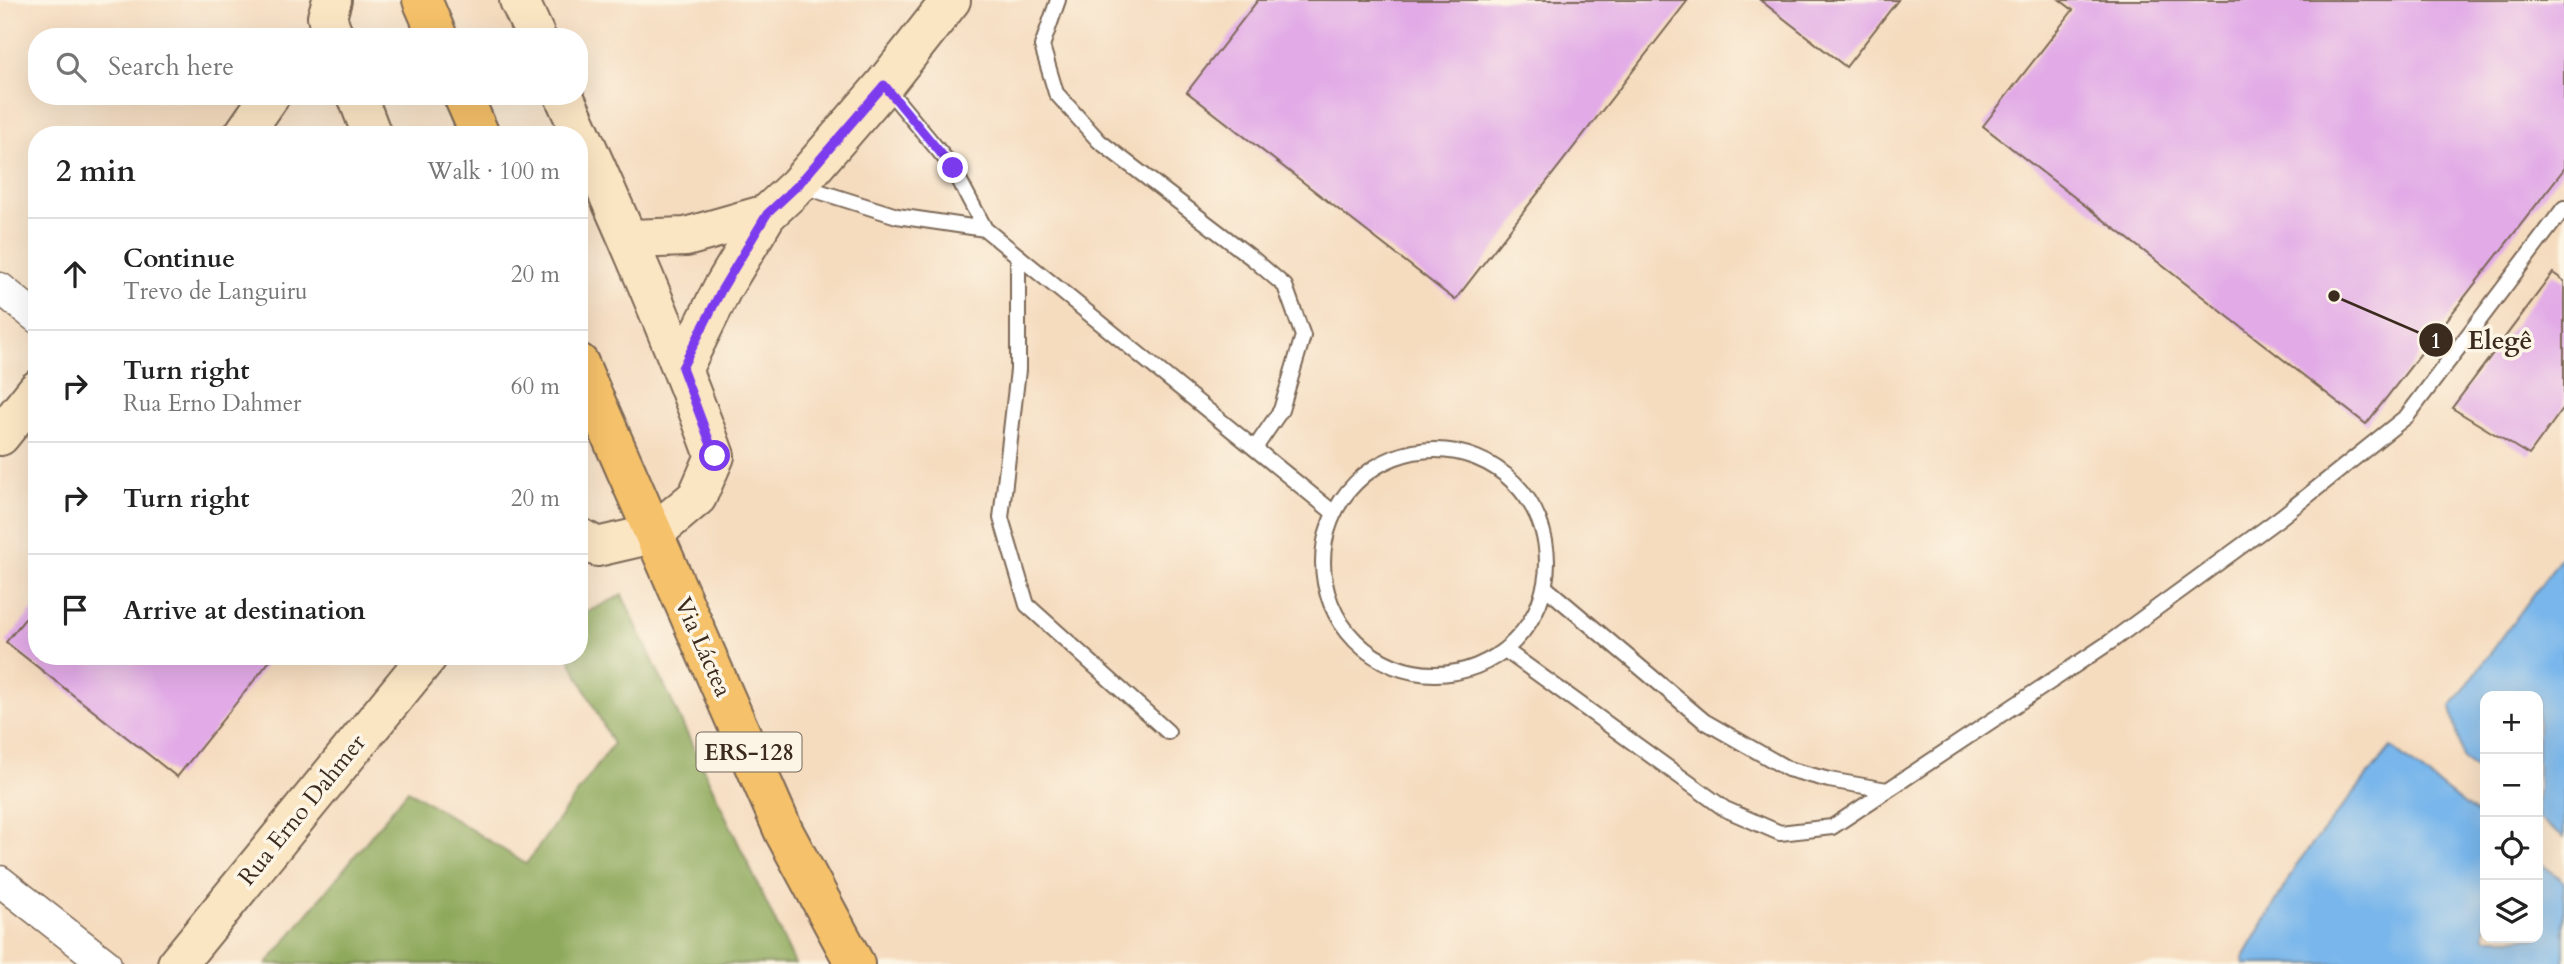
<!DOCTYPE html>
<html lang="en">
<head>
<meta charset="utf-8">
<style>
  body { margin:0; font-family:Cardo,serif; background:#f6f6f6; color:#222 }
  .controls { position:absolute; right:21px; bottom:21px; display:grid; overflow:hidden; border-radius:14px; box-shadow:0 7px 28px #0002 }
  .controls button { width:63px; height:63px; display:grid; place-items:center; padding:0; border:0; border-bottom:2px solid #e0e0e0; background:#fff; color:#222; font:35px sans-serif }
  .stop { position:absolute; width:21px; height:21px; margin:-16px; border:5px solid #7c3aed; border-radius:50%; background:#fff }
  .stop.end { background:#7c3aed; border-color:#fff; box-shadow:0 2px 7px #0008 }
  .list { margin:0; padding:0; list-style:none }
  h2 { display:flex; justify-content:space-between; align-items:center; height:91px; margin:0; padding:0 28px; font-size:30px }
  h2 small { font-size:23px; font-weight:400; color:#767676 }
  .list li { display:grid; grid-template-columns:46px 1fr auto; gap:21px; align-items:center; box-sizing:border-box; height:112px; padding:0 28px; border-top:2px solid #e0e0e0 }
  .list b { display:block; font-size:26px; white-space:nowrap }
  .list p { margin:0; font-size:23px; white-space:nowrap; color:#767676 }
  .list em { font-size:23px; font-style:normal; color:#767676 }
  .icon { flex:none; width:38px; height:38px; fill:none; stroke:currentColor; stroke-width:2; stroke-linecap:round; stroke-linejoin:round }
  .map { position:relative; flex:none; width:2564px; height:964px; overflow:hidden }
  .search { position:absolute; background:#fff; box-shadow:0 7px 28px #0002; left:28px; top:28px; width:560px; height:77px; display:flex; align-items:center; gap:18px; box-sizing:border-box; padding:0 24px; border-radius:28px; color:#767676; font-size:26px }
  .panel { position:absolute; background:#fff; box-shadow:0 7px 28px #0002; left:28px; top:126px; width:560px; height:539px; border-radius:28px }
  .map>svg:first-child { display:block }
  .forest { fill:#8ea95b; stroke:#646a3c; stroke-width:2 }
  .water { fill:#78b6eb; stroke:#5a7084; stroke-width:2 }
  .building { fill:#e2abe7 }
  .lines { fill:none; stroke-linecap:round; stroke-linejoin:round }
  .lane-casing { stroke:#7c6856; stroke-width:18 }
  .street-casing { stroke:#7c6856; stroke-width:33 }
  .secondary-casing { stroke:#7c6856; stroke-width:42 }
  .primary-casing { stroke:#7c6856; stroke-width:42 }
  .lane { stroke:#fff; stroke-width:14 }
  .street { stroke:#fff; stroke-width:30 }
  .secondary { stroke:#fbe6c4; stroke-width:38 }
  .primary { stroke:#f5c16b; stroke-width:38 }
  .route { stroke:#7c3aed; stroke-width:9 }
  .labels { text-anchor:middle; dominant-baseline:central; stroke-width:7; stroke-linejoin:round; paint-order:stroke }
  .shield { fill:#fcf5e5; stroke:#75675a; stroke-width:2 }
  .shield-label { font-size:23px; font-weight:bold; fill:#3b2a1e }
  .street-label { font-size:24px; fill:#3b2a1e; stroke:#fcf5e5 }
  .leader { fill:none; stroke:#3b2a1e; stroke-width:2.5 }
  .callout-dot { fill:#3b2a1e; stroke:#fcf5e5; stroke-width:2.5 }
  .mark-label { font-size:21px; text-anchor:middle; font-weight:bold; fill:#fff }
  .callout-label { font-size:26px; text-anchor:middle; font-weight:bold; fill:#3b2a1e; stroke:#fcf5e5; stroke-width:7; stroke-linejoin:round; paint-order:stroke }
</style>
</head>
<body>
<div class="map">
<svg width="2564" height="964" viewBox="0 0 2564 964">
  <rect width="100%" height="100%" fill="#fcf5e5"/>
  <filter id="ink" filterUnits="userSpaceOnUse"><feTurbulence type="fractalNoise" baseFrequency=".0143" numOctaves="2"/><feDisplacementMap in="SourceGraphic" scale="14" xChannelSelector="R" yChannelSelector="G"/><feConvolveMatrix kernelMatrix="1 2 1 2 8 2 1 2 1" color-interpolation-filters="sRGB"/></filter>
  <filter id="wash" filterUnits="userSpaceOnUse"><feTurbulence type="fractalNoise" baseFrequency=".00686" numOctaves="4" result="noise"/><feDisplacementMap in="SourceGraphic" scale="28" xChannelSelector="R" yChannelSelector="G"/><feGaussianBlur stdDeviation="1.57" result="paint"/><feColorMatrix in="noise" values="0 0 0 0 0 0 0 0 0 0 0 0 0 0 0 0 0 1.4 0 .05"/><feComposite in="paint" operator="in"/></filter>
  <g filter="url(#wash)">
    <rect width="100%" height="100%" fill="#f5dcbf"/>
    <polygon class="forest" points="622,595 795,964 267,964 408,790 526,864 613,744 568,656 579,656 579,616"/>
    <g class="water">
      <polygon points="2564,553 2564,838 2538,818 2538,696 2485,696 2485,776 2463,759 2451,707"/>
      <polygon points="2391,747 2485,821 2485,938 2538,938 2538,861 2564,882 2564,964 2244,964 2243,959 2299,861"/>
    </g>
    <g id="blocks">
      <g class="building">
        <polygon points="1258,0 1688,0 1455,300 1187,92"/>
        <polygon points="1760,0 1898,0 1846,67"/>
        <polygon points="2060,0 2564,0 2564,169 2366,424 1983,126 2073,10"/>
        <polygon points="2553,273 2564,281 2564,407 2529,455 2452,408"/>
        <polygon points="37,604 37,656 272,658 177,777 6,642"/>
      </g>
    </g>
  </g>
  <g filter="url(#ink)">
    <use href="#blocks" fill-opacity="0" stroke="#7c6856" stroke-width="2"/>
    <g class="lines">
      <defs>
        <g id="lane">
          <polyline points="1058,0 1042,46 1056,93 1099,141 1252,258 1285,286 1303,336 1281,410 1255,448"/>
          <polyline points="885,86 953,168 985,229 1334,513"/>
          <polyline points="802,186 897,216 985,229"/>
          <polyline points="1018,257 1018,370 1001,518 1027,605 1168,732"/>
          <circle cx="1435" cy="562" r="112"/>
          <polyline points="1545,587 1704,721 1788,769 1829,780 1887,790"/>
          <polyline points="1505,650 1725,809 1780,833 1832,827 2110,642 2281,517 2407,416 2564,208"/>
        </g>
        <g id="street">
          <polyline points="0,288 37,318"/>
          <polyline points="0,881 106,964"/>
        </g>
        <g id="secondary">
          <polyline points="332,0 327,17 334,37"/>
          <polyline points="519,0 536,37"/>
          <polyline points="357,96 372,135"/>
          <path d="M564 96C618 215 670 333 715 456L697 497 653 534 597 547 579 537"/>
          <polyline points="243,135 270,96"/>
          <polyline points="630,239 686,237 767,214"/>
          <polyline points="683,368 722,289 767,214 798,185 884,85 951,0"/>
          <polyline points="0,436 37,390"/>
          <polyline points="177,964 428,656"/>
        </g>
        <g id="primary">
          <polyline points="422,0 438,37"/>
          <polyline points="463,96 480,135"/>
          <polyline points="579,363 784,832 855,964"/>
        </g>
      </defs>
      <use href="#lane" class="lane-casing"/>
      <use href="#street" class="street-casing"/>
      <use href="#secondary" class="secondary-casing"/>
      <use href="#primary" class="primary-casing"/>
      <use href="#lane" class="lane"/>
      <use href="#street" class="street"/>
      <use href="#secondary" class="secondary"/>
      <use href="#primary" class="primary"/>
    </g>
  </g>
  <g class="lines" filter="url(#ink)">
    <polyline class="route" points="715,456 682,368 722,289 767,214 798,185 884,85 953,168"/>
  </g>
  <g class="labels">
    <rect class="shield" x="696.5" y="732.5" width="105" height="39" rx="5"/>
    <g class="shield-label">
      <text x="749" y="752">ERS-128</text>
    </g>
    <g class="street-label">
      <text transform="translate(703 647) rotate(66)">Via Láctea</text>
      <text transform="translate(302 810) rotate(-51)">Rua Erno Dahmer</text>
    </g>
  </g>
  <path class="leader" d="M2334 296L2436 340"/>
  <g class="callout-dot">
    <circle cx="2334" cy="296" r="7"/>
    <circle cx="2436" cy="340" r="18"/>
  </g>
  <g class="mark-label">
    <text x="2436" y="348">1</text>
  </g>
  <g class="callout-label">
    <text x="2500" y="349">Elegê</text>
  </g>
</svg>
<div class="controls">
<button>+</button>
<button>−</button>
<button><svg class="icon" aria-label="locate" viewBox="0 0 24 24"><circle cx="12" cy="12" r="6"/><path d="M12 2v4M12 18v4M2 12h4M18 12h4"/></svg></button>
<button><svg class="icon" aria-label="layers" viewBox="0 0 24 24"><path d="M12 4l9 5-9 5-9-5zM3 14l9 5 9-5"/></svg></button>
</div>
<div class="stop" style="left:715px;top:456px"></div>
<div class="stop end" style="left:953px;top:168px"></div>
<div class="search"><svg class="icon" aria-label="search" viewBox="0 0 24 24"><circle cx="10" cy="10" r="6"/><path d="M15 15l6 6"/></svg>Search here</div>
<section class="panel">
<h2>2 min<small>Walk · 100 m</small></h2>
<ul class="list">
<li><svg class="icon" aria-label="ahead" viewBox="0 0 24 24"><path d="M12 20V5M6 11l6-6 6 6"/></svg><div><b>Continue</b><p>Trevo de Languiru</p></div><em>20 m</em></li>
<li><svg class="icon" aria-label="right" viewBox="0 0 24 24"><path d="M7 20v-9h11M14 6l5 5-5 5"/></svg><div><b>Turn right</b><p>Rua Erno Dahmer</p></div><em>60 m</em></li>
<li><svg class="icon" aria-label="right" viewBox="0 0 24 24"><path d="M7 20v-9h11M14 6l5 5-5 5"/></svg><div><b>Turn right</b></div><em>20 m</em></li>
<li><svg class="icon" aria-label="arrive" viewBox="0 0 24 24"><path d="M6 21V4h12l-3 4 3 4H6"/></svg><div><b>Arrive at destination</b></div></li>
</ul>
</section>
</div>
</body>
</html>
